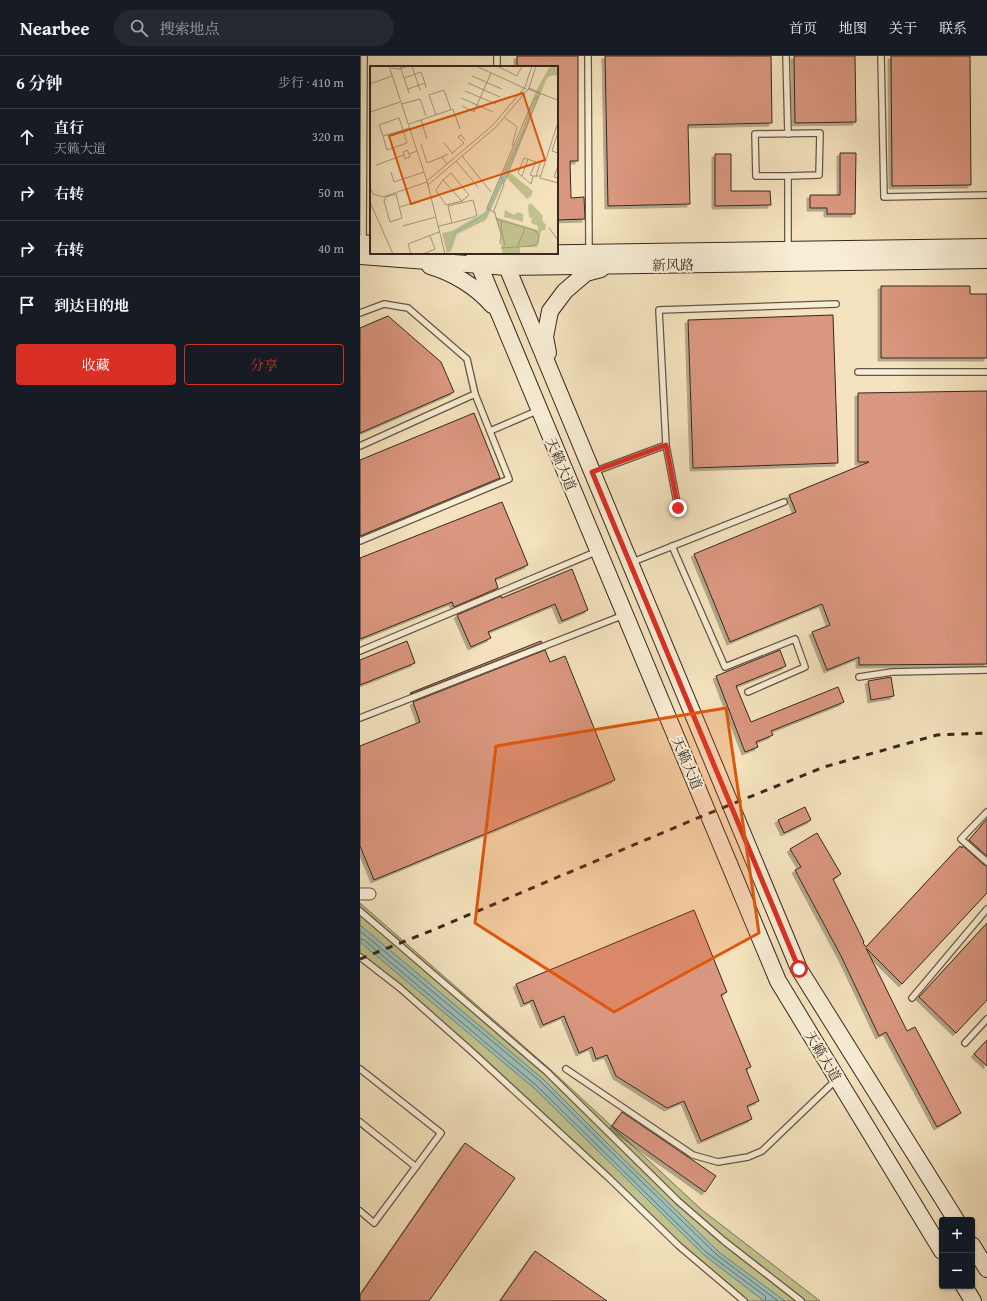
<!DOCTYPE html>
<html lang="zh">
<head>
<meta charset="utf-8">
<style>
  body { margin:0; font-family:"Gentium Book Plus","Noto Serif SC",serif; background:#242831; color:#f1f3f6 }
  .controls { position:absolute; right:12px; bottom:12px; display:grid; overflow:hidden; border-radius:4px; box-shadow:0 1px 3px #0004 }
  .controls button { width:36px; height:36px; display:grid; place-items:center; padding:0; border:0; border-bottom:1px solid #363941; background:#171b24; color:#f1f3f6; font:20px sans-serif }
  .stop { position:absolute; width:12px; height:12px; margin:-9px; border:3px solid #d93025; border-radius:50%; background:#fff }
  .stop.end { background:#d93025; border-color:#fff; box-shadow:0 1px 4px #0008 }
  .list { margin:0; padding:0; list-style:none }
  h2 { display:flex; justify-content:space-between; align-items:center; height:52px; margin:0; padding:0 16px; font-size:17px }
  h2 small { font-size:13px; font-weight:400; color:#9ea1a6 }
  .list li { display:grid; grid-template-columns:26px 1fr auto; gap:12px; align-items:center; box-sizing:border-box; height:56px; padding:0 16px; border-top:1px solid #363941 }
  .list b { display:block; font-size:15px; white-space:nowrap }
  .list p { margin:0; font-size:13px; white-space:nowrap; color:#9ea1a6 }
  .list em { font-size:13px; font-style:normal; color:#9ea1a6 }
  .actions { display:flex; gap:8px; padding:12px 16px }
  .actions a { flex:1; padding:9px 0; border:1px solid #d93025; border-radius:4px; text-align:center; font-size:14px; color:#d93025 }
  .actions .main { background:#d93025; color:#fff }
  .icon { flex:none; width:22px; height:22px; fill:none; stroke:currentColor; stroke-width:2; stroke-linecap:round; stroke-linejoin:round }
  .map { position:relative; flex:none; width:627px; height:1245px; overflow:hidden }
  header { display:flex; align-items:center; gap:24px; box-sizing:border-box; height:56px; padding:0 20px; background:#171b24; border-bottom:1px solid #363941 }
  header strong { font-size:19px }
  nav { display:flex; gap:22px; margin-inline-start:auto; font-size:14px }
  .search { width:280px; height:36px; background:#242831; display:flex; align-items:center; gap:10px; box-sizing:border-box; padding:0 14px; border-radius:22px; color:#9ea1a6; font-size:15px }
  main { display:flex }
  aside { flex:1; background:#171b24 }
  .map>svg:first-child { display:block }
  .green { fill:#c1c28d; stroke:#7a7556 }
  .water { fill:#9cbeb6; stroke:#728279 }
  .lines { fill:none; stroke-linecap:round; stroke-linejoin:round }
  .shore { stroke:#68736a; stroke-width:1 }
  .building { fill:#da977f; stroke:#34281e; filter:url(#shadow) }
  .lane-casing { stroke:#645746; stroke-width:8 }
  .street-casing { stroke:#645746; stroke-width:13 }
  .secondary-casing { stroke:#34281e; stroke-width:18 }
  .lane { stroke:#f8edd5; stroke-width:5.5 }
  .street { stroke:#f8edd5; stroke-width:11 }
  .secondary { stroke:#f8edd5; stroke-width:16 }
  .rail { stroke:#34281e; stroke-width:3; stroke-dasharray:7 7; stroke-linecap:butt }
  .route { stroke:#d93025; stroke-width:5 }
  .marked { fill:#df570d; fill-opacity:0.2; stroke:#df570d; stroke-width:3; stroke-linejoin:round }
  .labels { text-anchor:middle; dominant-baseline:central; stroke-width:4; stroke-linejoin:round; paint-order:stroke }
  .street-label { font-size:14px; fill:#34281e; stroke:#f8edd5 }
  .inset-road { fill:none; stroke:#a7987e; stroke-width:1 }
  .view { fill:#df570d; fill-opacity:0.15; stroke:#df570d; stroke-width:2 }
  .inset-edge { fill:none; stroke:#34281e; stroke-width:2 }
</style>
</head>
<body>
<header>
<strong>Nearbee</strong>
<div class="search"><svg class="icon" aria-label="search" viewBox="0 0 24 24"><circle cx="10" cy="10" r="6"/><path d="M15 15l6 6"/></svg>搜索地点</div>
<nav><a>首页</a><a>地图</a><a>关于</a><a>联系</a></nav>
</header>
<main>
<aside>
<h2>6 分钟<small>步行 · 410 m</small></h2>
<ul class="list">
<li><svg class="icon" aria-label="ahead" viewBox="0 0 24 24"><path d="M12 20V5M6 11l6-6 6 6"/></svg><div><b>直行</b><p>天籁大道</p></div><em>320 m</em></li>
<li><svg class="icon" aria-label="right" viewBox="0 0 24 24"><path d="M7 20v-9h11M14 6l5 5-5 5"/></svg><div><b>右转</b></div><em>50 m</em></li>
<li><svg class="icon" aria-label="right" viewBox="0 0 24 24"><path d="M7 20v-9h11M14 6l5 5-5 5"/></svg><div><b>右转</b></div><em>40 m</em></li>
<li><svg class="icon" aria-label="arrive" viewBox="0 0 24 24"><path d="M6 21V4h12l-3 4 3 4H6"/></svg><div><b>到达目的地</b></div></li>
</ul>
<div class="actions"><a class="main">收藏</a><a>分享</a></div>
</aside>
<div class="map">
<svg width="627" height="1245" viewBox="0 0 627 1245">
  <defs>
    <filter id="shadow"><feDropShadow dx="-3" dy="3" stdDeviation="0" flood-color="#0004"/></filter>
  </defs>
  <rect width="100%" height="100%" fill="#f4e3be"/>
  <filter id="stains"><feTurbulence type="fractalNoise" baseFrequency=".005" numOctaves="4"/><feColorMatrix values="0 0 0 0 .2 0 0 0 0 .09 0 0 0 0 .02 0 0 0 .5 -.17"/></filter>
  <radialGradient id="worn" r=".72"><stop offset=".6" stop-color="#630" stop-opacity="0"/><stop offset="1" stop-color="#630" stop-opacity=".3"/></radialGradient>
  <polygon class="green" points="0,847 191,1014 342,1154 460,1245 384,1245 319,1190 137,1018 0,897"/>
  <polygon class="water" points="0,869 183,1023 247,1087 360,1197 425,1245 404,1245 344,1199 175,1033 0,886"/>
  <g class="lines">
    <g class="shore">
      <polyline points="0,875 181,1026 244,1089 357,1199 418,1245"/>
      <polyline points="0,883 4,884 177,1030 346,1196 405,1240 406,1245"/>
    </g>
  </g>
  <g class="building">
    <polygon points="157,0 218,0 218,105 210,105 211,142 224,141 225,163 197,164 197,11 157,11"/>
    <polygon points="245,0 411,0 412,67 328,69 330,148 248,150"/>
    <polygon points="434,0 495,0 496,66 435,67"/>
    <polygon points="531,0 610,0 611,129 532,130"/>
    <polygon points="480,97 496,97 495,158 467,158 467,152 450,152 450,139 480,139"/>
    <polygon points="355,98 371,98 371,135 410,135 411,149 355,150"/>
    <polygon points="521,230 610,230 610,238 627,238 627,302 521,302"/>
    <polygon points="473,259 478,407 333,412 328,264"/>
    <polygon points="28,260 81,306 94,336 0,377 0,272"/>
    <polygon points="627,335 627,608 499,609 499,601 467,614 452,576 470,569 462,548 370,586 334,498 436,456 429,439 509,406 498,406 498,337"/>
    <polygon points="114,357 140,422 0,480 0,404"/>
    <polygon points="142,446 168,509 135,523 138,532 94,551 92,546 0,583 0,502"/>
    <polygon points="212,513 228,554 202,565 195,548 128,576 131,582 111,591 97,559 141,540 142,542"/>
    <polygon points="47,585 55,607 0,629 0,604"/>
    <polygon points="181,585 182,587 51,638 50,637"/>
    <polygon points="185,594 190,606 205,600 255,724 14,824 0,790 0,690 60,666 53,646"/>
    <polygon points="420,594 426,610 376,630 391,666 478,631 484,646 411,675 413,679 396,686 398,691 385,696 356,620"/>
    <polygon points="531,621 534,640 511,644 508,625"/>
    <polygon points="445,751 451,764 424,777 418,764"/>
    <polygon points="627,763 627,800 609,784"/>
    <polygon points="457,777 481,818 473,823 504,886 503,887 506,891 600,790 602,792 603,790 624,809 627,810 627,837 542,928 506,892 547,975 555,971 601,1057 577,1071 526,976 519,980 481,900 435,814 441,811 430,793"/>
    <polygon points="334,854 367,936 361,939 391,1011 386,1013 399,1045 387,1050 392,1063 341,1085 324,1045 307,1052 256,1020 247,999 236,1003 232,991 219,997 204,960 183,969 173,944 164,948 156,928"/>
    <polygon points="627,867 627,944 596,977 559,941"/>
    <polygon points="627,984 627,1010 614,998"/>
    <polygon points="262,1056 356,1120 345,1136 252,1070"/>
    <polygon points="105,1087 155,1122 69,1245 0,1245 0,1239"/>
    <polygon points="175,1195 247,1245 140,1245"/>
  </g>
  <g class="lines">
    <defs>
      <g id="lane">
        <polyline points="228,0 229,196"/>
        <polyline points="426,0 428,78"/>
        <polyline points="521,0 524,141 627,139"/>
        <polyline points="137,11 137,0"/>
        <polyline points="428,120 396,120 395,78 460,77 459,119 428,120 428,193"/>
        <polyline points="3,185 4,0"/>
        <polyline points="0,257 24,248 48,252 107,303 115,338"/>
        <polyline points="498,316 627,316"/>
        <polyline points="130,375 179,354"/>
        <polyline points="306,389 299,254 476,248"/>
        <polyline points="0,390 115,338 149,423 0,485"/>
        <polyline points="233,416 306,389 318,452"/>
        <polyline points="312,490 365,611 435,583 445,611 388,636"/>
        <polyline points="270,507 424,446"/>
        <polyline points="0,595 238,495"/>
        <polyline points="499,621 532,616 627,614"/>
        <polyline points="0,662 264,559"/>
        <polyline points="627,756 601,783 627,806"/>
        <polyline points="0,855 187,1016 318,1145 364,1185 441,1245"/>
        <polyline points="0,901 40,932 109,993 249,1122 319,1190 384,1245"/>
        <polyline points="552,942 627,853"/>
        <polyline points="605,987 627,963"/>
        <polyline points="0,1013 81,1077 14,1167 0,1155"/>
        <polyline points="206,1013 333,1099 358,1106 388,1101 402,1095 477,1023"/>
        <polyline points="0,1066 56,1111"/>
      </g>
      <polyline id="street" points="0,838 10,838"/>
      <g id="secondary">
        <polyline points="0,187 11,188"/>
        <polyline points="114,197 418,925 582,1195"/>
        <polyline points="129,197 144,198 627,191"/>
        <polyline points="144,198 147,211 439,913 596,1164"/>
        <polyline points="0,200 147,211 627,204"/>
        <path d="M70 210C92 216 117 231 132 249"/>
        <polyline points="188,297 185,281 190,255 205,235 226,217 241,213"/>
        <polyline points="612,1189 627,1213"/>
        <polyline points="604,1230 613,1245"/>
      </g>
    </defs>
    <use href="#lane" class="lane-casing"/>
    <use href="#street" class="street-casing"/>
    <use href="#secondary" class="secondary-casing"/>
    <use href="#lane" class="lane"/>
    <use href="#street" class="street"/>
    <use href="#secondary" class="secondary"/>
    <polyline class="rail" points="0,903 73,874 335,763 464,711 577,679 627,677"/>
  </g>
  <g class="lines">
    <polyline class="route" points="318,452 306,389 232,416 439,913"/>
  </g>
  <path class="marked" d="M366 652 399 877 254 956 115 867 136 690Z"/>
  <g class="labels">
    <g class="street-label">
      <text transform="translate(313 209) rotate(-1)">新风路</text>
      <text transform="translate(201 408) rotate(67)">天籁大道</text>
      <text transform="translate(327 707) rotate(67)">天籁大道</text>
      <text transform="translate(463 1000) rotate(59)">天籁大道</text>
    </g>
  </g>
  <g transform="translate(10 10)">
    <rect width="188" height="188" fill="#f4e3be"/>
    <path d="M180 0 188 2V10L182 9 177 12 138 105 163 125 161 130 157 133 136 111 116 154 87 168 81 185 77 187 72 167 82 165 115 146 153 61 166 25ZM161 137 173 150 172 154 176 159 175 164 171 165 167 181H150V188H132L131 168 125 151 168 164V160L161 157 162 152 159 151 158 139ZM135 144 144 149 148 146 153 148V156L134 151Z" fill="#c1c28d"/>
    <path d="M165 32 158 59 120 143 117 148 85 168 78 185 84 166 116 147 157 57Z" fill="#9cbeb6"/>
    <path class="inset-road" d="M19 0 57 115M30 0 39 27M42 0 50 24M106 0 156 23M127 0 147 10 152 0M21 2 29 3 39 0M102 10 132 23M34 12 51 6 55 17M98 17 130 31M0 18 22 10M159 22 170 27M38 23 55 17 56 22M158 23 188 34M95 25 126 38M91 32 123 46M32 38 50 33 56 50M92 40 104 46 121 7M0 46 30 36M66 49 59 29 74 24 81 44M134 51 147 61 142 80M51 54 57 73M188 56 170 112 188 117M39 58 83 43 90 63M188 66 182 85 188 87M13 70 9 59 29 52 33 64 37 77 17 84 13 70 33 64 39 62M74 77 83 88M51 78 57 97 72 91M82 87 94 77 88 71 91 69 95 74M39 88 40 91 35 93 33 86 37 84 39 88 47 85M92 90 121 126M86 95 108 121M77 98 72 91 78 88M6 99 34 89M188 100 184 111 188 112M21 106 24 116 54 106M130 108 134 119 124 144 131 168 130 178M152 110 158 93M163 110 160 109 166 96 154 92 148 107 161 118 163 110H171M166 111 170 97M134 117 170 27M58 119 126 61 159 22 166 0M0 122 3 128 13 131 57 116M26 128 32 152 20 156 14 135 16 131ZM69 129 66 124 73 114M62 132 69 129 76 139 92 135 99 129 81 107 73 114 92 135M0 136 23 188M30 141 61 131M125 147 117 142 164 32 169 31M126 153 166 165 169 170 168 177 163 180 131 182M132 155 131 161 135 180M33 160 66 151M69 160 82 157 104 151 107 149 103 134 78 140 82 157M179 162 188 174M148 180 155 162M41 188 38 178 69 166M53 188 65 183 60 170M75 188 57 115 123 59 155 21 162 0"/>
    <path class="view" d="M153 27 175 94 41 138 19 70Z"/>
    <rect width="188" height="188" class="inset-edge"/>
  </g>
  <rect width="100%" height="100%" filter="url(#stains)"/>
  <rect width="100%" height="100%" fill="url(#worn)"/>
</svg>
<div class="controls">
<button>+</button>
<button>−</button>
</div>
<div class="stop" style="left:439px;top:913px"></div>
<div class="stop end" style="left:318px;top:452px"></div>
</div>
</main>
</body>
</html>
